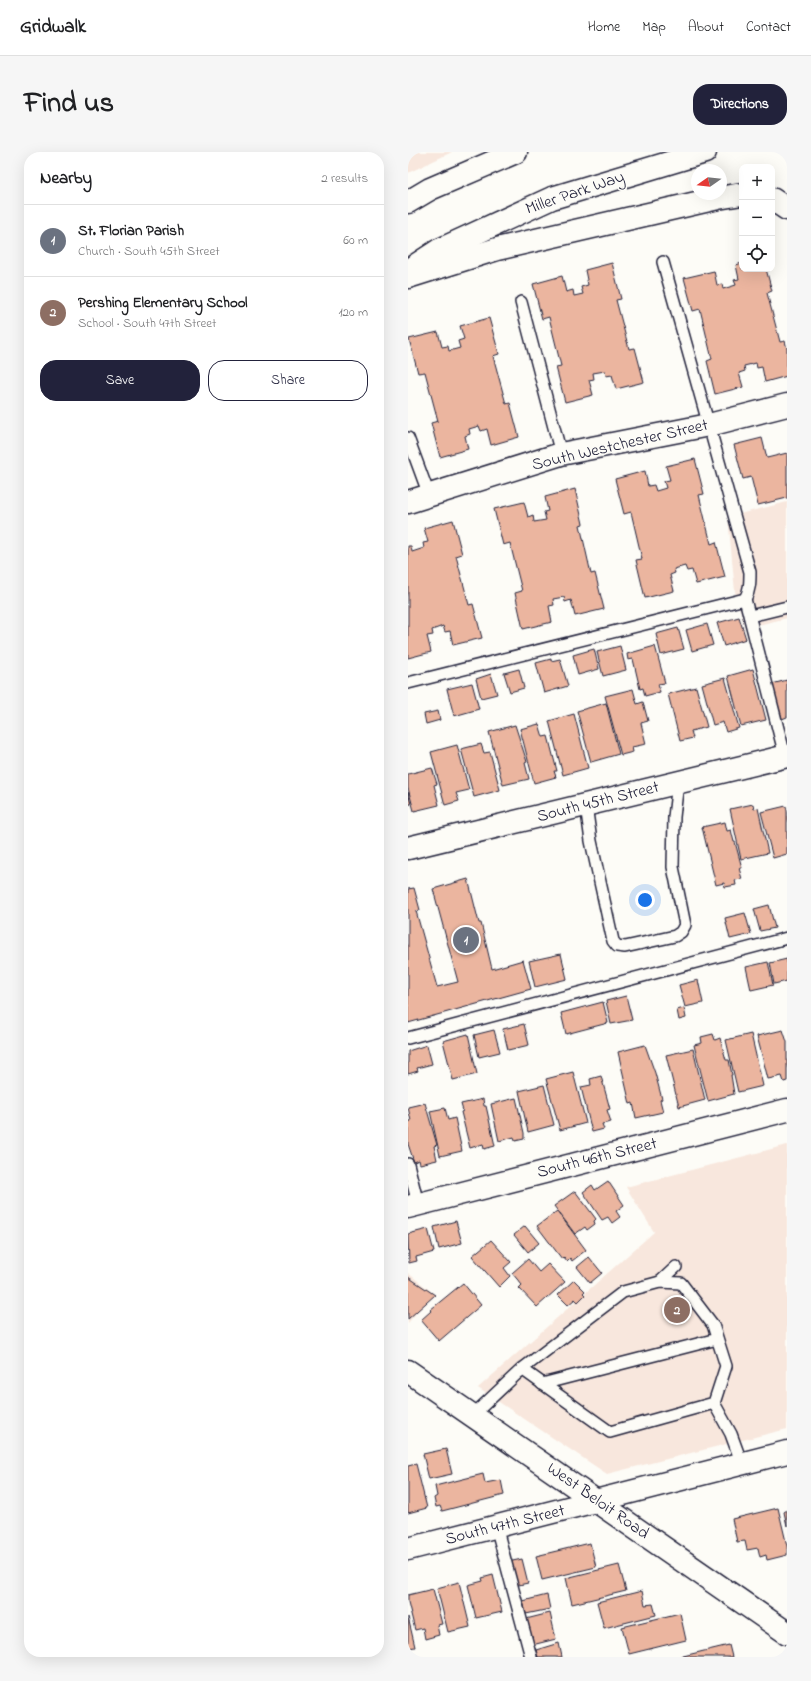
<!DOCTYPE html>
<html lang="en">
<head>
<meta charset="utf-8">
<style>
  body { margin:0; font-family:"Indie Flower",sans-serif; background:#f6f6f6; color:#202124 }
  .controls { position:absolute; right:12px; top:12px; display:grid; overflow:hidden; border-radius:8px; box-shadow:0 4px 16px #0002 }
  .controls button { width:36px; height:36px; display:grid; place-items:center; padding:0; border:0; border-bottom:1px solid #e0e0e0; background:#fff; color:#202124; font:20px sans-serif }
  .compass { position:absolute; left:283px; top:12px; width:36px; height:36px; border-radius:50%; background:#fff; box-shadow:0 4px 16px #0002; rotate:256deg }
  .you { position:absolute; left:237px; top:748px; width:14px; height:14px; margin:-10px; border:3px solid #fff; border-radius:50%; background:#1a73e8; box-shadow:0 0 0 6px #1a73e833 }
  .badge { display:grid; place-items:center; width:26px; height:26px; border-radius:50%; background:#22223b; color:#fff; font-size:13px; font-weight:700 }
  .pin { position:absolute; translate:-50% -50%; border:2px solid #fff; box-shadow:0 1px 4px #0006 }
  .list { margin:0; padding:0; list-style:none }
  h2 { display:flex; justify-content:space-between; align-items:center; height:52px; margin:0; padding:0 16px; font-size:17px }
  h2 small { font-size:13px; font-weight:400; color:#757577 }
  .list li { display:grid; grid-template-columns:26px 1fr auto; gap:12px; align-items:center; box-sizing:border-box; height:72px; padding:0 16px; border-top:1px solid #e0e0e0 }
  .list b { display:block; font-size:15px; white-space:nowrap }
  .list p { margin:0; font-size:13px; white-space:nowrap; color:#757577 }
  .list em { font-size:13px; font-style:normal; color:#757577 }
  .actions { display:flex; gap:8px; padding:12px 16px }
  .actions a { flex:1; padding:9px 0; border:1px solid #22223b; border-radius:16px; text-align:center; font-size:14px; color:#22223b }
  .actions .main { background:#22223b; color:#fff }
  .icon { flex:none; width:22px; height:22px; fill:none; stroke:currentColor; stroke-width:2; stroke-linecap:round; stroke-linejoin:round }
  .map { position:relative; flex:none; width:379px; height:1505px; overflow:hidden; border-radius:16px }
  header { display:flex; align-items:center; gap:24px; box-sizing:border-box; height:56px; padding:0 20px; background:#fff; border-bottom:1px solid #e0e0e0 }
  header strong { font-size:19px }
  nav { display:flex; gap:22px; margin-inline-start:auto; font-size:14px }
  .intro { display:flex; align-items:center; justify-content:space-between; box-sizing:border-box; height:96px; padding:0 24px }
  h1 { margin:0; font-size:28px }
  .button { padding:10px 18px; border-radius:16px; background:#22223b; color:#fff; font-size:14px; font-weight:700 }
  main { display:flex; gap:24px; padding:0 24px }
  aside { flex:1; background:#fff; border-radius:16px; box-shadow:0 4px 16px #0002 }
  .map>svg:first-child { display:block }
  .built { fill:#f8e7dd }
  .building { fill:#ebb59f; stroke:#22223b }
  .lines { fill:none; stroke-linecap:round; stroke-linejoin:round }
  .service-casing { stroke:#22223b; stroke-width:14 }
  .minor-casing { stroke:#22223b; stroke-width:25 }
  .secondary-casing { stroke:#22223b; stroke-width:25 }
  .service { stroke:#fdfcf7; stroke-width:11 }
  .minor { stroke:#fdfcf7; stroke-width:22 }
  .secondary { stroke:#fdfcf7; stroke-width:22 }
  .labels { text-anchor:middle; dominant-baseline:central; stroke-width:3; stroke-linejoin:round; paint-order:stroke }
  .street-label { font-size:17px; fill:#22223b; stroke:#fdfcf7 }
</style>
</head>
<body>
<header>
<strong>Gridwalk</strong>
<nav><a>Home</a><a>Map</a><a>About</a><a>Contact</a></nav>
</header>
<div class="intro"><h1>Find us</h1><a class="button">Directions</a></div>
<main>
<aside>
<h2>Nearby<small>2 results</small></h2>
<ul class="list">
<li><span class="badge" style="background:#6b7280">1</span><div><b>St. Florian Parish</b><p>Church · South 45th Street</p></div><em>60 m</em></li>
<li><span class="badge" style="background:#8d6e63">2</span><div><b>Pershing Elementary School</b><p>School · South 47th Street</p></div><em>120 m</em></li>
</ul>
<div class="actions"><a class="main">Save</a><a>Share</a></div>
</aside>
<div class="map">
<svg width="379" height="1505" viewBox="0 0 379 1505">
  <rect width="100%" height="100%" fill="#fdfcf7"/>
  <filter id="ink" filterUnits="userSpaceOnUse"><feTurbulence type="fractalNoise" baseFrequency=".025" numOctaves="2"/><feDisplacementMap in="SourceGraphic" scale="8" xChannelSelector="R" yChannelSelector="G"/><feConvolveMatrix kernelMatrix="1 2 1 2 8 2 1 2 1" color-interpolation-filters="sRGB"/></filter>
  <g filter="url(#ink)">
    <g class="built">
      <polygon points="0,0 44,0 0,21"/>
      <polygon points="379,350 379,466 337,476 327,440 320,365"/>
      <polygon points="379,993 379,1277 199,1322 70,1236 246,1080 218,1035"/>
      <polygon points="0,1121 25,1141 0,1171"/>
    </g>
    <g class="building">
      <polygon points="204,111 213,147 208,148 221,197 227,196 236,230 208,237 204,223 198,224 197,219 185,221 186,227 181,228 185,243 157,250 148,215 153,214 141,165 134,167 125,132 154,124 158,140 165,138 166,144 175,142 173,135 180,133 177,118"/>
      <polygon points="334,111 334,117 358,117 364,139 359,141 372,190 377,189 379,197 379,224 357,230 354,215 349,216 348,211 336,214 337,219 331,221 335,235 307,242 299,209 304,207 292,157 285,159 276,126 306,119 309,133 314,132 315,137 328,133 326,128 331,127 328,113"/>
      <polygon points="81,166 91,202 85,204 98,252 102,251 111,285 83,293 79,277 73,279 71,274 61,277 62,282 57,284 60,297 32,305 23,271 30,269 17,220 10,221 1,187 30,180 34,195 40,194 41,199 52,196 50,189 56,187 52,174"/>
      <polygon points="354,286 359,306 379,301 379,346 350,353 343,325 335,327 326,293"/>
      <polygon points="287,307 296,342 291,343 303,392 308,390 317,425 288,432 284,418 279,419 277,414 266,417 267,421 262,423 266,439 237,446 228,408 234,407 223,360 216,362 207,327 237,319 240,334 246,333 248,339 258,336 256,329 262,328 258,314"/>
      <polygon points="167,337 175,372 172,373 183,422 187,421 196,457 167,464 163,448 157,450 156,445 145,447 146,453 141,454 144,470 115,477 107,441 114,439 102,391 95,393 86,357 116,350 120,365 125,363 126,370 138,368 136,360 140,359 137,345"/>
      <polygon points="45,368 54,402 48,404 61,453 65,452 74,486 45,493 42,479 37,480 35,474 24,478 25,483 19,484 23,500 0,506 0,394 3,394 4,400 16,396 15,391 20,390 16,376"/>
      <polygon points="331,465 338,487 316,494 309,471"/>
      <polygon points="299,472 305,493 284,499 278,478"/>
      <polygon points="270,476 276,497 253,503 248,482"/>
      <polygon points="212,494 218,518 195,524 189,500"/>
      <polygon points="247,494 257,531 250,532 252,540 237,544 235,536 232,537 225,507 220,508 219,502"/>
      <polygon points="186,497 191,517 170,523 165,503"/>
      <polygon points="143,507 143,509 152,507 160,534 136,541 128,511"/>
      <polygon points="111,517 116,536 102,540 96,521"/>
      <polygon points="345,517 358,568 333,574 320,524"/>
      <polygon points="83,522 89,542 73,546 68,527"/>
      <polygon points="317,526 331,576 318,580 315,570 305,573 294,532"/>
      <polygon points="379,528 379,565 374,567 364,532"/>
      <polygon points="64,531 71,557 46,564 39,537"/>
      <polygon points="288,535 299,575 283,579 285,586 272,589 260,542"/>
      <polygon points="225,537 229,552 235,550 240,569 233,571 238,592 224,595 225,600 213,603 197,544"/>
      <polygon points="198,551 211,602 183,610 169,559"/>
      <polygon points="30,559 32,568 18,572 16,562"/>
      <polygon points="166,562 180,616 155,623 141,569"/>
      <polygon points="131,572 135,585 140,584 149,619 146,619 148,625 126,631 112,577"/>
      <polygon points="107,573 119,610 117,611 121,627 95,633 81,580"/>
      <polygon points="73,592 76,601 82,600 92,638 66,645 53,597"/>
      <polygon points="49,593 61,638 48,641 51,649 37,653 23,600"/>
      <polygon points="24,616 29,632 26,633 31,653 6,659 0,636 0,622"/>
      <polygon points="0,640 3,652 0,653"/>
      <polygon points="345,652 346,657 350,656 360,701 333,707 322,657"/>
      <polygon points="378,654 379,659 379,702 365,706 353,660"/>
      <polygon points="317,670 319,679 323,678 326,690 327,690 334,716 331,716 334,727 327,728 328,733 317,735 316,731 308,733 294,675"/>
      <polygon points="60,727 71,771 73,771 84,817 115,808 123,837 0,871 0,737 6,736 12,758 8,759 29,835 50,830 25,737"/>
      <polygon points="361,753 367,776 352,779 346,757"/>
      <polygon points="337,761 343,782 322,787 317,766"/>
      <polygon points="153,802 159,827 127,835 121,809"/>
      <polygon points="379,807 379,829 366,832 362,811"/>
      <polygon points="360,810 365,833 343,838 338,815"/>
      <polygon points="290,828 295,851 277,855 271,833"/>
      <polygon points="218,844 224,868 203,872 198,849"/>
      <polygon points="195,850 200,871 158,882 153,861"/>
      <polygon points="276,856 278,866 271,868 269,858"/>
      <polygon points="116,872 121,893 100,898 95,877"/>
      <polygon points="86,878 92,900 71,905 66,883"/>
      <polygon points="375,878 379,890 379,929 376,930 374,924 360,927 349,884"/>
      <polygon points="60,882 69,922 45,928 35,889"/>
      <polygon points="305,882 307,888 312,886 318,908 321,908 324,923 323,923 326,942 300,949 286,893 294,891 293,885"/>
      <polygon points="343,882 355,934 330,940 318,888"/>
      <polygon points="19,893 24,912 9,916 10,919 0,922 0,899"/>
      <polygon points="237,893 247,921 254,947 252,948 255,960 228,966 225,951 222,952 210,900"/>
      <polygon points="285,897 297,948 271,955 258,903"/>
      <polygon points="165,920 178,971 152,978 138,927"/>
      <polygon points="193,924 202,957 199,958 203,970 194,972 196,977 184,980 173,935 183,933 182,927"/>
      <polygon points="136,933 146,973 120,980 111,939"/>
      <polygon points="108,946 116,981 116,987 107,989 106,985 91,989 83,952"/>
      <polygon points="75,947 76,954 78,954 87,994 76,997 75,992 62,996 53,960 55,959 53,952"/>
      <polygon points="17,951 29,993 26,994 29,1008 12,1012 11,1008 6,1010 0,992 0,970 3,969 0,955"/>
      <polygon points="37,956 40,968 47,966 54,999 32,1004 22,959"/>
      <polygon points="200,1029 216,1053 208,1059 212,1065 204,1071 200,1065 194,1068 175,1040 184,1033 187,1038"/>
      <polygon points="167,1039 188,1067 186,1069 187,1072 179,1078 177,1075 167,1082 146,1054"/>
      <polygon points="149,1059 178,1098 164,1109 162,1106 159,1109 156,1105 154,1107 129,1074"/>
      <polygon points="48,1069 54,1091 31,1097 26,1075"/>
      <polygon points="117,1074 131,1091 120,1100 106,1083"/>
      <polygon points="20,1077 26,1100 8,1105 9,1109 1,1111 0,1082"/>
      <polygon points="83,1088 103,1110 96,1116 102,1124 91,1135 64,1104"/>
      <polygon points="181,1105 194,1121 182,1131 169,1115"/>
      <polygon points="120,1107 131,1120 140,1112 157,1130 129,1155 111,1136 114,1133 104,1121"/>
      <polygon points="0,1125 27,1143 0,1167"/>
      <polygon points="166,1128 177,1139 175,1141 177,1143 170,1150 167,1147 160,1153 150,1143"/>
      <polygon points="55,1131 73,1153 31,1189 13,1168 23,1159 22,1158"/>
      <polygon points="38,1297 44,1322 21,1327 15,1302"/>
      <polygon points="8,1312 19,1356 0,1361 0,1314"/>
      <polygon points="75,1322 77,1331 93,1328 96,1343 34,1359 32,1354 28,1355 26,1346 29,1344 27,1334"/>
      <polygon points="370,1356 379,1394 379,1403 359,1408 358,1403 352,1405 350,1396 339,1398 337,1389 329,1390 324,1367"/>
      <polygon points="379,1358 379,1374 376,1360"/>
      <polygon points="182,1391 188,1415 134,1428 128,1404"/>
      <polygon points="114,1407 120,1431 106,1434 100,1410"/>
      <polygon points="211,1413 218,1439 164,1452 158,1426"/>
      <polygon points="85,1423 94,1460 68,1466 60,1433 75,1429 74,1426"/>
      <polygon points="51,1430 62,1475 40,1480 29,1436"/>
      <polygon points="25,1437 34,1472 29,1473 31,1483 17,1487 15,1476 7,1478 0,1450 0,1443"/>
      <polygon points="234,1439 237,1453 245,1452 248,1463 196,1476 189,1450"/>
      <polygon points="139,1443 142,1457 118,1462 115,1449"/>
      <polygon points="142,1461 148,1487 124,1493 118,1467"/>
      <polygon points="272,1461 278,1488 221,1502 214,1475"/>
      <polygon points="0,1465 7,1495 0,1496"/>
      <polygon points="151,1491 154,1505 130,1505 128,1498"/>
      <polygon points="321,1493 324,1505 271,1505"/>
    </g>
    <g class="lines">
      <defs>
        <g id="service">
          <path d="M255 110 342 420C342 430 342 438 337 447"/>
          <polyline points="113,150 153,302"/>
          <polyline points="0,286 21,343"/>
          <polyline points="342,464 379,455"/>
          <polyline points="0,531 337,447 378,608"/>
          <polyline points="178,653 183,689 205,789 209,794 217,795 267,784 273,780 277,773 265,715 266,665 270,630"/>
          <polyline points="0,886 379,786"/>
          <polyline points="0,1012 10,1052"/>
          <polyline points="252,1130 268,1115"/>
          <polyline points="134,1232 309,1187"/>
          <polyline points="306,1251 323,1282 334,1312"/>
          <polyline points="65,1263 114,1217 202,1280 306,1251 318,1214 305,1173 273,1131 252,1130 215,1140 114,1217"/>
          <polyline points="88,1374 123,1505"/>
        </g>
        <g id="minor">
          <polyline points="0,350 153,302 301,273 379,253"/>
          <polyline points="0,696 379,604"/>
          <polyline points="0,1055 379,958"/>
          <polyline points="0,1219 379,1481"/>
          <polyline points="0,1397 379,1300"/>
        </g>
        <g id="secondary">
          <polyline points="364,47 379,57"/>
          <polyline points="0,50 22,37 108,0"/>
          <polyline points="2,117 31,98 144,46 297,0"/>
          <polyline points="0,125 89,97 310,46 334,42"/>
        </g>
      </defs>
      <use href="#service" class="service-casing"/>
      <use href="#minor" class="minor-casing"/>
      <use href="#secondary" class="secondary-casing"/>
      <use href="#service" class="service"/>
      <use href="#minor" class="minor"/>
      <use href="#secondary" class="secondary"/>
    </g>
  </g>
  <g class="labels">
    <g class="street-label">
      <text transform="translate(167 41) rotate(-19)">Miller Park Way</text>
      <text transform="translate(212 293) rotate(-13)">South Westchester Street</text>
      <text transform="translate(190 650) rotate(-14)">South 45th Street</text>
      <text transform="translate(189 1006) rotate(-14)">South 46th Street</text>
      <text transform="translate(190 1349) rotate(35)">West Beloit Road</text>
      <text transform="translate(97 1373) rotate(-14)">South 47th Street</text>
    </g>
  </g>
</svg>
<div class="controls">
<button>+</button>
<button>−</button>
<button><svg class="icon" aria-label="locate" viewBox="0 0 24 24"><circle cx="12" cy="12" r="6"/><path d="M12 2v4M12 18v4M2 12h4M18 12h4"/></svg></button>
</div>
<svg class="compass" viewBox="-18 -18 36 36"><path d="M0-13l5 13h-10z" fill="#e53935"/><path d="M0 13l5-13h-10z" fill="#757577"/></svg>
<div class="you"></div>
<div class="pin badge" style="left:58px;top:788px;background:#6b7280">1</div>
<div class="pin badge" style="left:269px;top:1158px;background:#8d6e63">2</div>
</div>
</main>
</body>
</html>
